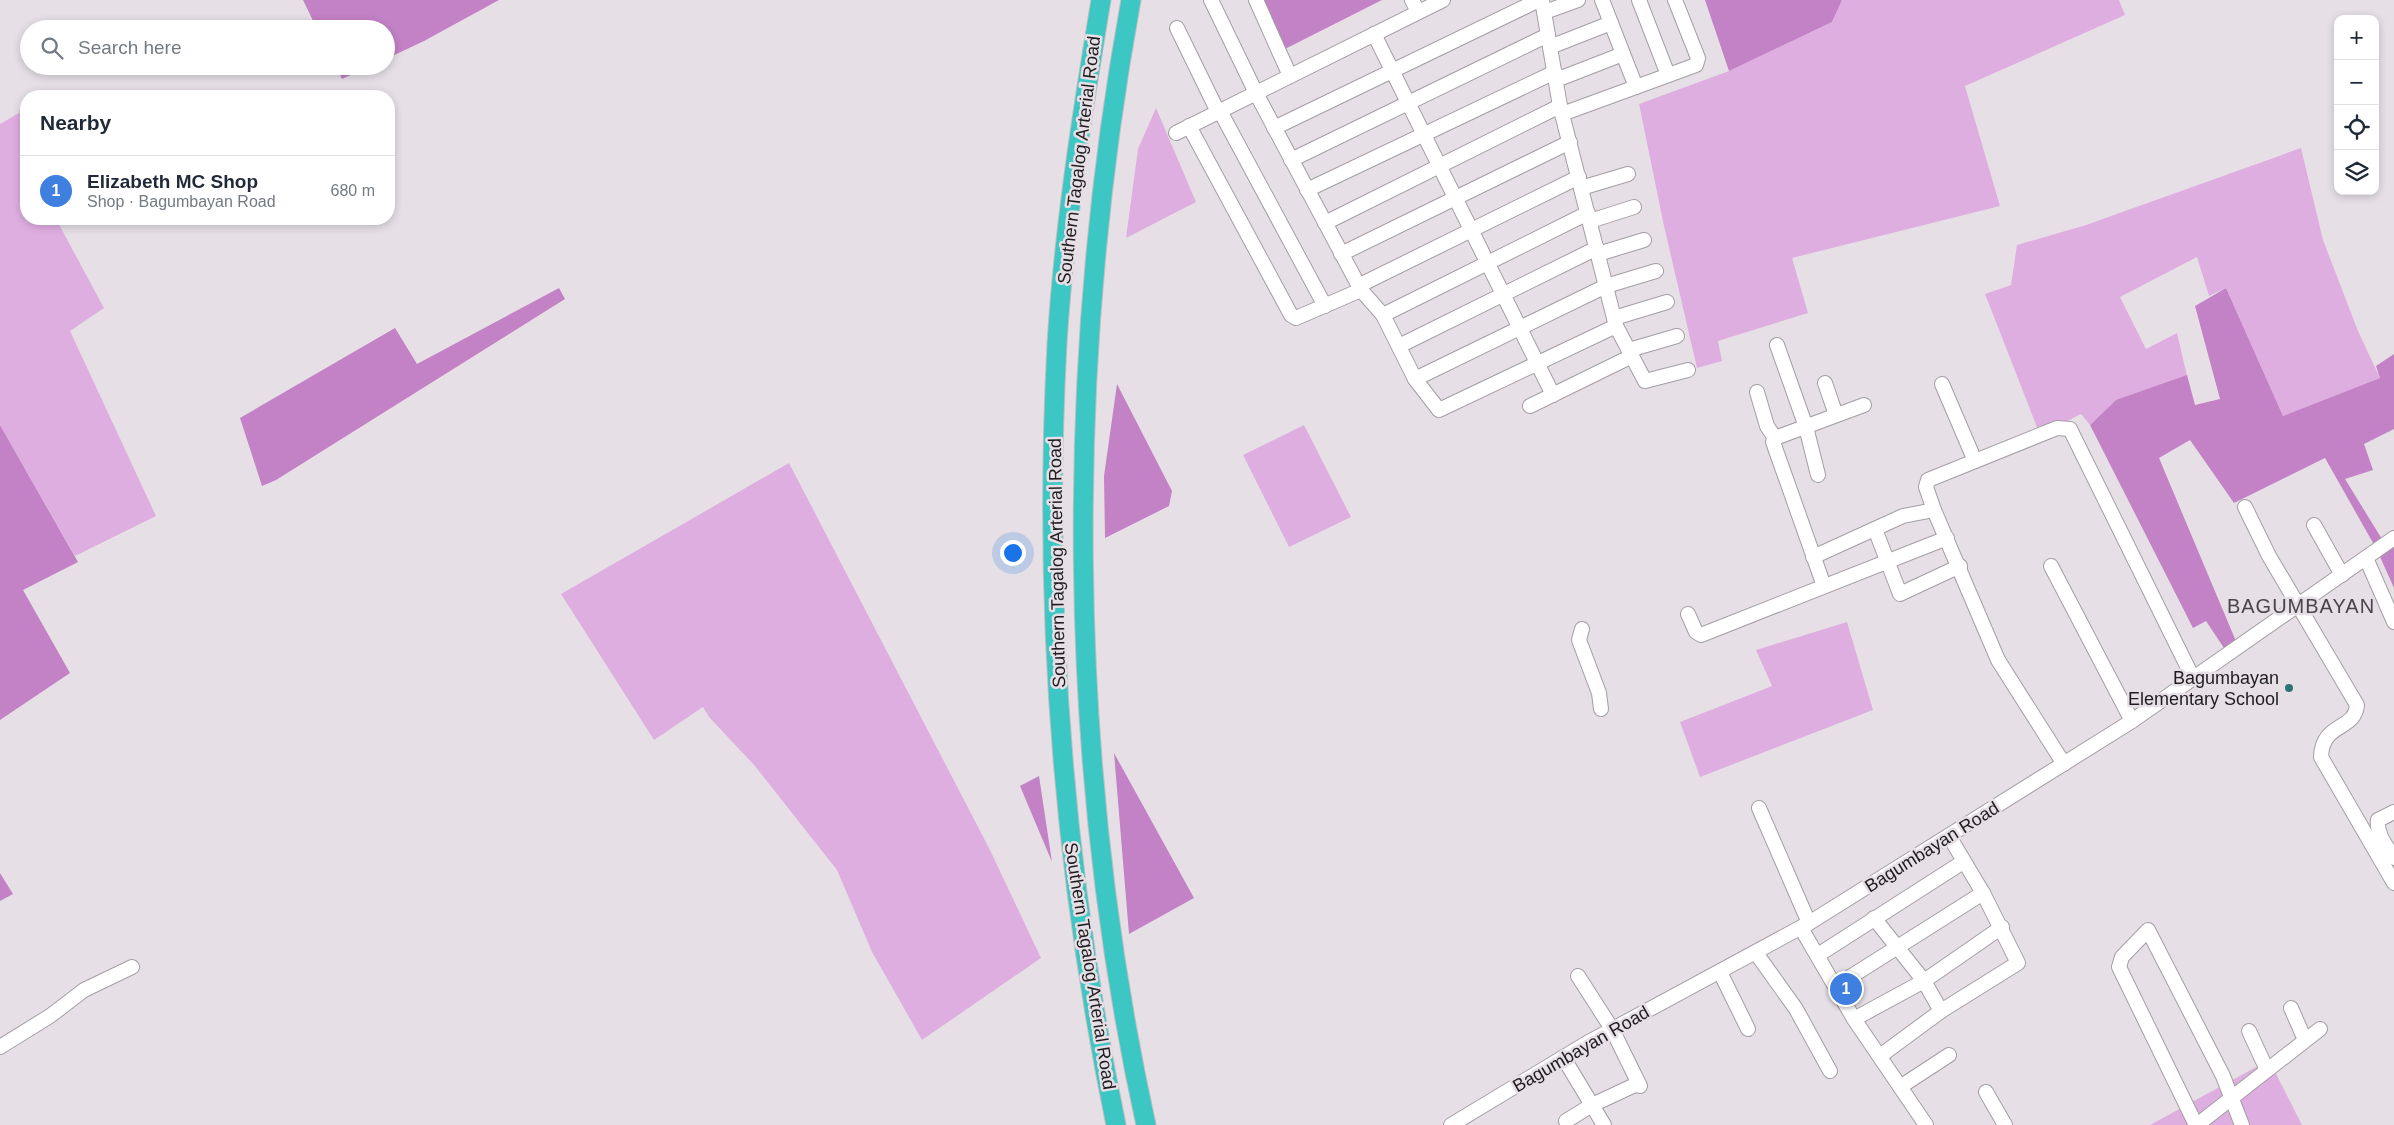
<!DOCTYPE html>
<html lang="en">
<head>
<meta charset="utf-8">
<style>
  body { margin:0; font-family:Helvetica,sans-serif; background:#f6f6f7; color:#1f2937 }
  .controls { position:absolute; right:15px; top:15px; display:grid; overflow:hidden; border-radius:10px; box-shadow:0 2px 8px #0003 }
  .controls button { width:45px; height:45px; display:grid; place-items:center; padding:0; border:0; border-bottom:1px solid #e0e1e3; background:#fff; color:#1f2937; font:25px sans-serif }
  .you { position:absolute; left:1012px; top:552px; width:18px; height:18px; margin:-12px; border:4px solid #fff; border-radius:50%; background:#1a73e8; box-shadow:0 0 0 8px #1a73e833 }
  .badge { display:grid; place-items:center; width:32px; height:32px; border-radius:50%; background:#2a7473; color:#fff; font-size:16px; font-weight:700 }
  .pin { position:absolute; translate:-50% -50%; border:2px solid #fff; box-shadow:0 1px 5px #0006 }
  .list { margin:0; padding:0; list-style:none }
  h2 { display:flex; justify-content:space-between; align-items:center; height:65px; margin:0; padding:0 20px; font-size:21px }
  h2 small { font-size:16px; font-weight:400; color:#747a83 }
  .list li { display:grid; grid-template-columns:32px 1fr auto; gap:15px; align-items:center; box-sizing:border-box; height:70px; padding:0 20px; border-top:1px solid #e0e1e3 }
  .list b { display:block; font-size:19px; white-space:nowrap }
  .list p { margin:0; font-size:16px; white-space:nowrap; color:#747a83 }
  .list em { font-size:16px; font-style:normal; color:#747a83 }
  .icon { flex:none; width:28px; height:28px; fill:none; stroke:currentColor; stroke-width:2; stroke-linecap:round; stroke-linejoin:round }
  .map { position:relative; flex:none; width:2394px; height:1125px; overflow:hidden }
  .search { position:absolute; background:#fff; box-shadow:0 2px 8px #0003; left:20px; top:20px; width:375px; height:55px; display:flex; align-items:center; gap:12px; box-sizing:border-box; padding:0 18px; border-radius:28px; color:#747a83; font-size:19px }
  .panel { position:absolute; background:#fff; box-shadow:0 2px 8px #0003; left:20px; top:90px; width:375px; height:135px; border-radius:20px }
  .map>svg:first-child { display:block }
  .green { fill:#dfaee1 }
  .forest { fill:#c381c6 }
  .lines { fill:none; stroke-linecap:round; stroke-linejoin:round }
  .minor-casing { stroke:#a49ea4; stroke-width:16 }
  .highway-casing { stroke:#c0bfc0; stroke-width:21 }
  .minor { stroke:#fff; stroke-width:14 }
  .highway { stroke:#3cc6c4; stroke-width:19 }
  .poi-dot { fill:#2a7473; stroke:#e6e0e6; stroke-width:2 }
  .labels { text-anchor:middle; dominant-baseline:central; stroke-width:5; stroke-linejoin:round; paint-order:stroke }
  .street-label { font-size:18px; fill:#1e1c1e; stroke:#e6e0e6 }
  .poi-label { font-size:18px; fill:#1e1c1e; stroke:#e6e0e6; text-anchor:end }
  .quarter-label { font-size:20px; letter-spacing:1px; fill:#49444a; stroke:#e6e0e6 }
</style>
</head>
<body>
<div class="map">
<svg width="2394" height="1125" viewBox="0 0 2394 1125">
  <rect width="100%" height="100%" fill="#e6e0e6"/>
  <g class="green">
    <polygon points="1842,0 2119,0 2125,15 1965,86 2000,206 1792,258 1808,313 1718,341 1722,361 1697,368 1664,226 1639,104 1729,71 1832,22"/>
    <polygon points="1156,108 1196,202 1126,238 1138,149"/>
    <polygon points="26,109 26,219 56,219 104,308 70,331 156,516 75,556 0,425 0,124"/>
    <polygon points="2301,148 2323,240 2358,331 2380,378 2283,416 2226,288 2209,296 2197,257 2120,297 2146,349 2177,333 2187,376 2115,401 2090,425 2081,414 2040,435 1985,294 2011,285 2017,245 2086,225"/>
    <polygon points="1304,425 1351,517 1289,547 1243,455"/>
    <polygon points="789,463 990,850 1041,958 922,1040 872,952 837,870 755,766 709,717 703,707 654,740 561,594"/>
    <polygon points="1847,622 1873,710 1700,777 1680,722 1772,686 1756,650"/>
    <polygon points="2269,1060 2302,1125 2150,1125"/>
  </g>
  <g class="forest">
    <polygon points="303,0 499,0 424,41 386,59 386,29 317,29"/>
    <polygon points="1255,0 1382,0 1279,52"/>
    <polygon points="1705,0 1842,0 1832,22 1729,71"/>
    <polygon points="336,66 370,66 342,79"/>
    <polygon points="559,288 565,299 276,480 262,486 240,418 395,328 417,364"/>
    <polygon points="2226,288 2283,416 2380,378 2376,366 2394,354 2394,429 2364,444 2373,470 2345,479 2385,544 2394,539 2394,588 2377,550 2325,458 2234,503 2190,440 2159,458 2238,646 2228,654 2206,621 2193,628 2090,425 2116,400 2187,375 2195,405 2220,399 2195,306"/>
    <polygon points="1117,384 1172,491 1169,506 1105,538 1104,476"/>
    <polygon points="0,425 78,562 23,590 70,673 0,720"/>
    <polygon points="1114,753 1194,898 1129,934"/>
    <polygon points="1039,776 1052,862 1020,786"/>
    <polygon points="0,873 13,894 0,901"/>
  </g>
  <g class="lines">
    <defs>
      <g id="minor">
        <polyline points="1211,0 1256,93 1361,290 1383,315 1415,379 1439,410 1616,326"/>
        <polyline points="1256,0 1290,76"/>
        <polyline points="1412,0 1418,12"/>
        <polyline points="1542,0 1560,106 1616,326 1645,381 1688,370"/>
        <polyline points="1602,0 1636,87"/>
        <polyline points="1639,0 1668,75"/>
        <polyline points="1545,12 1578,0"/>
        <polyline points="1177,28 1218,112"/>
        <polyline points="1374,34 1553,395"/>
        <polyline points="1550,47 1611,23"/>
        <polyline points="1556,80 1623,54"/>
        <polyline points="1220,111 1325,306"/>
        <polyline points="1562,114 1696,65 1698,58 1675,0"/>
        <polyline points="1189,126 1291,315 1296,318 1361,290"/>
        <polyline points="1274,128 1539,0"/>
        <polyline points="1176,133 1443,0"/>
        <polyline points="1291,160 1548,35"/>
        <polyline points="1581,188 1628,174"/>
        <polyline points="1307,190 1555,72"/>
        <polyline points="1590,221 1634,207"/>
        <polyline points="1325,223 1560,106"/>
        <polyline points="1341,254 1570,142"/>
        <polyline points="1598,254 1644,240"/>
        <polyline points="1358,286 1579,177"/>
        <polyline points="1383,315 1588,213"/>
        <polyline points="1614,318 1667,302"/>
        <polyline points="1777,345 1806,427 1818,475"/>
        <polyline points="1399,346 1597,248"/>
        <polyline points="1629,350 1677,336"/>
        <polyline points="1415,379 1606,286 1656,271"/>
        <polyline points="1825,383 1836,415"/>
        <polyline points="1942,384 1975,461"/>
        <polyline points="1757,392 1767,426 1775,438"/>
        <polyline points="1530,406 1632,356"/>
        <path d="M2245 507 2269 556 2357 705C2355 731 2322 722 2321 757L2394 883"/>
        <polyline points="2314,525 2342,575"/>
        <polyline points="1875,529 1900,594 1960,566"/>
        <polyline points="1813,557 1903,516 1934,510"/>
        <polyline points="2366,558 2394,622"/>
        <polyline points="2051,566 2132,721"/>
        <polyline points="1824,586 1773,442 1775,438 1864,405"/>
        <polyline points="1688,614 1696,632 1701,635 1947,538"/>
        <polyline points="1582,629 1579,640 1599,693 1601,709"/>
        <polyline points="2064,764 1998,660 1934,510 1926,487 1928,480 2057,428 2070,429 2193,678"/>
        <polyline points="1759,808 1809,923"/>
        <path d="M2394 812 2378 820C2376 834 2387 847 2394 858"/>
        <polyline points="1874,918 1924,981 1941,1011"/>
        <polyline points="1801,928 1854,1019 1926,1125"/>
        <polyline points="1756,953 1796,1009 1830,1071"/>
        <polyline points="1818,955 1963,862"/>
        <polyline points="1720,972 1748,1029"/>
        <polyline points="1836,986 1983,893"/>
        <polyline points="2291,1008 2305,1040"/>
        <polyline points="1854,1019 1924,981 2002,927"/>
        <polyline points="2249,1031 2267,1070"/>
        <polyline points="0,1047 50,1016 84,990 132,967"/>
        <polyline points="1880,1056 1941,1011 2018,963 1983,893 1949,836"/>
        <polyline points="1563,1057 1604,1125"/>
        <polyline points="1900,1087 1949,1055"/>
        <polyline points="1986,1092 2005,1125"/>
        <polyline points="1566,1121 1592,1105 1635,1085 1640,1086 1612,1029 1578,976"/>
        <polyline points="1451,1125 1587,1043 1809,923 2132,721 2394,538"/>
        <polyline points="2196,1125 2119,967 2122,957 2148,930 2223,1076 2242,1125"/>
        <polyline points="2197,1125 2320,1029"/>
      </g>
      <g id="highway">
        <path d="M1101 0C1082 114 1064 229 1057 344 1043 605 1063 869 1116 1125"/>
        <path d="M1131 0C1064 365 1066 762 1146 1125"/>
      </g>
    </defs>
    <use href="#minor" class="minor-casing"/>
    <use href="#highway" class="highway-casing"/>
    <use href="#minor" class="minor"/>
    <use href="#highway" class="highway"/>
  </g>
  <circle class="poi-dot" cx="2289" cy="688" r="5"/>
  <g class="labels">
    <g class="street-label">
      <text transform="translate(1079 160) rotate(-83)">Southern Tagalog Arterial Road</text>
      <text transform="translate(1057 563) rotate(-91)">Southern Tagalog Arterial Road</text>
      <text transform="translate(1932 847) rotate(-32)">Bagumbayan Road</text>
      <text transform="translate(1090 966) rotate(81)">Southern Tagalog Arterial Road</text>
      <text transform="translate(1581 1049) rotate(-30)">Bagumbayan Road</text>
    </g>
    <g class="poi-label">
      <text x="2279" y="678">Bagumbayan<tspan x="2279" dy="21">Elementary School</tspan></text>
    </g>
    <g class="quarter-label">
      <text x="2301" y="606">BAGUMBAYAN</text>
    </g>
  </g>
</svg>
<div class="controls">
<button>+</button>
<button>−</button>
<button><svg class="icon" aria-label="locate" viewBox="0 0 24 24"><circle cx="12" cy="12" r="6"/><path d="M12 2v4M12 18v4M2 12h4M18 12h4"/></svg></button>
<button><svg class="icon" aria-label="layers" viewBox="0 0 24 24"><path d="M12 4l9 5-9 5-9-5zM3 14l9 5 9-5"/></svg></button>
</div>
<div class="you"></div>
<div class="pin badge" style="left:1846px;top:989px;background:#3f7fe0">1</div>
<div class="search"><svg class="icon" aria-label="search" viewBox="0 0 24 24"><circle cx="10" cy="10" r="6"/><path d="M15 15l6 6"/></svg>Search here</div>
<section class="panel">
<h2>Nearby<small></small></h2>
<ul class="list">
<li><span class="badge" style="background:#3f7fe0">1</span><div><b>Elizabeth MC Shop</b><p>Shop · Bagumbayan Road</p></div><em>680 m</em></li>
</ul>
</section>
</div>
</body>
</html>
